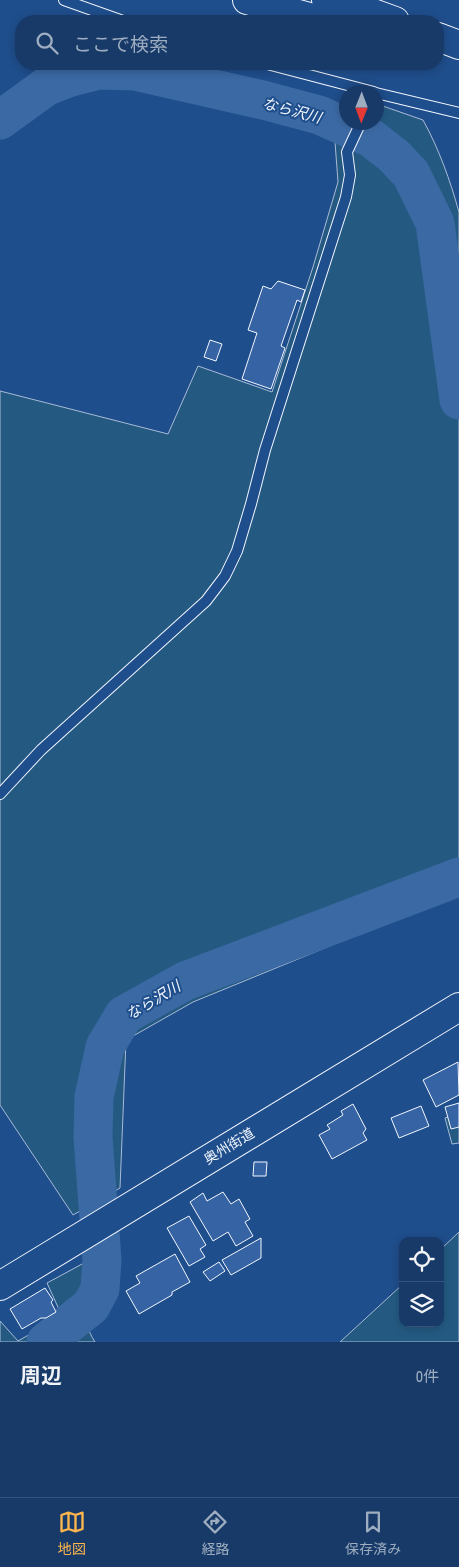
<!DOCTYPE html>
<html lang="ja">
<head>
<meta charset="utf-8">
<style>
  body { margin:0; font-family:"Archivo Narrow","Noto Sans JP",sans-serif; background:#244571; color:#f1f3f6 }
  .controls { position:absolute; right:15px; bottom:15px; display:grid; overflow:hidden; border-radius:10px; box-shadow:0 2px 8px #0003 }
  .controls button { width:45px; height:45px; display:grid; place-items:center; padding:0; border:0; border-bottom:1px solid #36547d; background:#173a69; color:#f1f3f6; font:25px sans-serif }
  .compass { position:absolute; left:339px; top:85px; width:45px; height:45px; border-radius:50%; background:#173a69; box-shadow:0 2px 8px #0003; rotate:181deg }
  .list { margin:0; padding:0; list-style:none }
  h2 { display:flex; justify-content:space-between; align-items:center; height:65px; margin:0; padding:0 20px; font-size:21px }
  h2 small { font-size:16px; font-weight:400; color:#9eadc0 }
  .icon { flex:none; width:28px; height:28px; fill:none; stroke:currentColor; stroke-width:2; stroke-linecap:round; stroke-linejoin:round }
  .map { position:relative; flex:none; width:459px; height:1342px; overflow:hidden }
  .search { position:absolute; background:#173a69; box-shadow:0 2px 8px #0003; left:15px; right:15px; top:15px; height:55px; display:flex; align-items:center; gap:12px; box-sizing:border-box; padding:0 18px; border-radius:20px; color:#9eadc0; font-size:19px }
  .sheet { height:155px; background:#173a69 }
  nav { display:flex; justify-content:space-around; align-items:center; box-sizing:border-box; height:70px; border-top:1px solid #36547d; background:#173a69; font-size:14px; color:#9eadc0 }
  nav a { display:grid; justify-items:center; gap:2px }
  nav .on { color:#ffb74d }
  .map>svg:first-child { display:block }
  .green { fill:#245a82; stroke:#a8bbd7 }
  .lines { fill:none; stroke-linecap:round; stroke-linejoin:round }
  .river { stroke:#3b69a3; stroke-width:39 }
  .building { fill:#3563a3; stroke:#f2f6ff }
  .lane-casing { stroke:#f2f6ff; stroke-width:12 }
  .secondary-casing { stroke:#f2f6ff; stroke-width:30 }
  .primary-casing { stroke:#f2f6ff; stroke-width:30 }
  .lane { stroke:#1f4e8c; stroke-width:10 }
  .secondary { stroke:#1f4e8c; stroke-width:28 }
  .primary { stroke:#1f4e8c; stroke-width:28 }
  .labels { text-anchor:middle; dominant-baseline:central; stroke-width:4; stroke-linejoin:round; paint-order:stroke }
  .street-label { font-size:14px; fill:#f2f6ff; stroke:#1f4e8c }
  .water-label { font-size:15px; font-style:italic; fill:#f2f6ff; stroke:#1f4e8c }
</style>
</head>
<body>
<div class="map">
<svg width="459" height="1342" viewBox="0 0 459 1342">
  <rect width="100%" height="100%" fill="#1f4e8c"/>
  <g class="green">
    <path d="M377 104 423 120C439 149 450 180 459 212V893L193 1002 126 1040 120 1188 73 1215 0 1105V391L168 434 198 366 272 392 313 267 338 182 335 142 346 112V122H376Z"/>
    <polygon points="459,1113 459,1143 452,1144 445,1118"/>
    <polygon points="459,1232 459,1342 340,1342 403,1284 403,1323 440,1323 440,1250"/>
    <path d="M84 1263C83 1288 80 1320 95 1342H0V1321L18 1341 62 1316 47 1283Z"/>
  </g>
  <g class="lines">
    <g class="river">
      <polyline points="0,120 47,86 71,77 98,70 135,71 263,100 319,115 371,138 394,156 411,174 435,223 459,400"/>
      <polyline points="46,1342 91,1306 100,1289 102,1260 93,1137 94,1097 105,1047 124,1015 185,981 459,877"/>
    </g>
  </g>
  <g class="building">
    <polygon points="278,281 305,290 301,302 297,300 281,346 285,348 271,389 242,379 257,333 248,330 263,286 271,289"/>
    <polygon points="210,340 222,344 216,361 204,357"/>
    <polygon points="458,1062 459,1095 436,1107 423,1080"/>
    <polygon points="459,1103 459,1127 451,1129 445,1107"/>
    <polygon points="353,1104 366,1129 363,1133 367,1140 332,1159 319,1135 330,1129 327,1125 343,1115 341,1111"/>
    <polygon points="421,1106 429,1126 399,1138 391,1118"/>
    <polygon points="254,1162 267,1162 266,1176 253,1176"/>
    <polygon points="223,1192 231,1204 239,1199 250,1219 245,1222 253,1236 236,1246 228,1232 213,1241 190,1202 203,1193 207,1201"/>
    <polygon points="189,1216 206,1245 200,1249 205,1257 189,1266 167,1228"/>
    <polygon points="261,1238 261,1258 231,1275 222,1260"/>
    <polygon points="175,1254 190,1282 172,1292 172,1295 139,1314 126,1291 140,1283 136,1276"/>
    <polygon points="219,1262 225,1271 210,1281 203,1272"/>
    <polygon points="45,1288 53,1300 51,1302 56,1312 46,1318 41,1318 22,1329 10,1309"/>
  </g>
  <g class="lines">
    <defs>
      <g id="lane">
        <polyline points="64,0 123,21"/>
        <polyline points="267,64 374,92"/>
        <polyline points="376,93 459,113"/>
        <polyline points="0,794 41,750 206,601 225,576 237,551 251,504 265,450 346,197 350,175 347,152 361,122"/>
      </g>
      <polyline id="secondary" points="0,1286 459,1007"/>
      <g id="primary">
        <polyline points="247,0 324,21"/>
        <polyline points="326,0 373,13 395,21"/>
        <polyline points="438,37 459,45"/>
      </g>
    </defs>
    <use href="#lane" class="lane-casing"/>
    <use href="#secondary" class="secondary-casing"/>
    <use href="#primary" class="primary-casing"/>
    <use href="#lane" class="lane"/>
    <use href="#secondary" class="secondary"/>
    <use href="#primary" class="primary"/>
  </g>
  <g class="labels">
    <g class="street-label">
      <text transform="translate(229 1146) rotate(-31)">奥州街道</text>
    </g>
    <g class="water-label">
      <text transform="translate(292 110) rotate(15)">なら沢川</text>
      <text transform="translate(153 1000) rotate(-31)">なら沢川</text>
    </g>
  </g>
</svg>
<div class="controls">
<button><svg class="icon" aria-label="locate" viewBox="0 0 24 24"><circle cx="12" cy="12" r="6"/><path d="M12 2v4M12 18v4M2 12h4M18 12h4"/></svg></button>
<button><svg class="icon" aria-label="layers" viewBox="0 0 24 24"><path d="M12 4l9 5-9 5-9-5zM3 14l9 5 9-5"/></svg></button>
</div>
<svg class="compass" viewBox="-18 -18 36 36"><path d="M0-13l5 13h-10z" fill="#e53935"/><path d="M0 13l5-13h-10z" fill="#9eadc0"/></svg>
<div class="search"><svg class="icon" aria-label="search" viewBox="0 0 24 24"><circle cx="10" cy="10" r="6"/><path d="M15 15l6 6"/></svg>ここで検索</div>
</div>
<section class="sheet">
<h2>周辺<small>0件</small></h2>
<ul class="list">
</ul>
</section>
<nav>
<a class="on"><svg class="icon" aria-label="map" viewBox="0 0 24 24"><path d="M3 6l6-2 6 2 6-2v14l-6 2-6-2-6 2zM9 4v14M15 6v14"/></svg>地図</a>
<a><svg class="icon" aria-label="directions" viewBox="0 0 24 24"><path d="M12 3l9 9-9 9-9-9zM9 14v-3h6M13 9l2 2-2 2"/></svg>経路</a>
<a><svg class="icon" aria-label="saved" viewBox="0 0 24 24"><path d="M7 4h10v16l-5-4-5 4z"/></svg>保存済み</a>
</nav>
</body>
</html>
